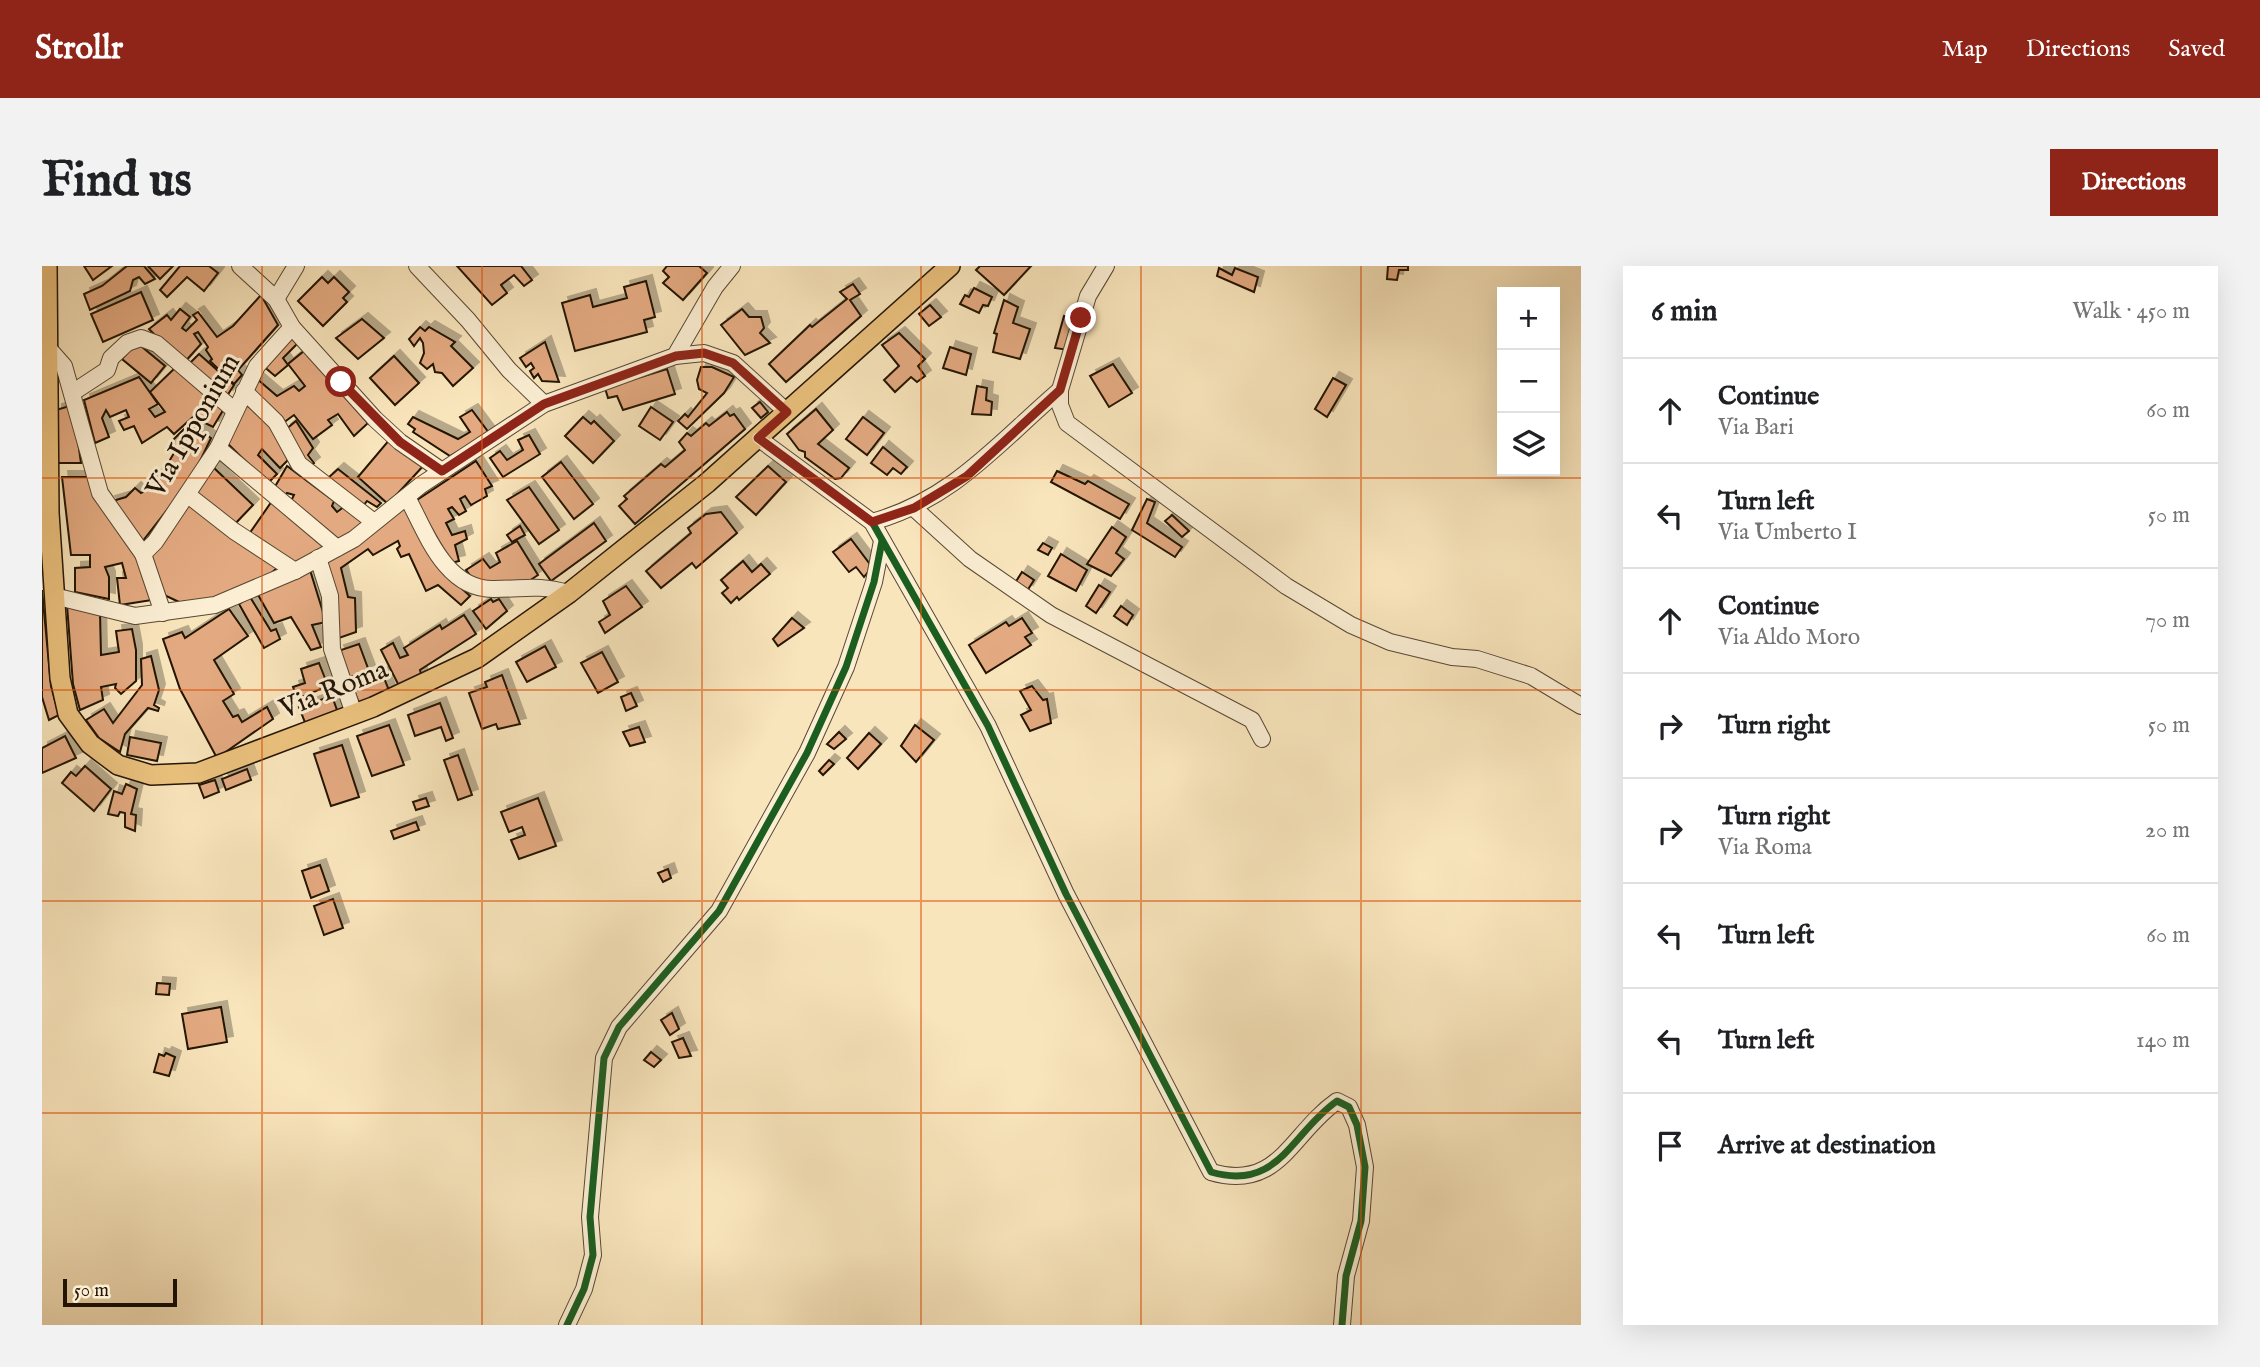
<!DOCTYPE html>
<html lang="en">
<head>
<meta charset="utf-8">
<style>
  body { margin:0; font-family:"IM FELL English",serif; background:#f2f2f2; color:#202124 }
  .controls { position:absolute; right:21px; top:21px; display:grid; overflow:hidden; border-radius:0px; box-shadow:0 7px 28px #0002 }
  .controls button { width:63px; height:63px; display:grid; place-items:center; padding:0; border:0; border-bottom:2px solid #e0e0e0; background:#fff; color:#202124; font:35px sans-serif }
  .scale { position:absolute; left:21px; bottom:18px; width:114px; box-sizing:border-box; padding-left:7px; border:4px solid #231405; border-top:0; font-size:19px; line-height:24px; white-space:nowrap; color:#231405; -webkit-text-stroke:5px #fbeed3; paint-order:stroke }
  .stop { position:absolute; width:21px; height:21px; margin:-16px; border:5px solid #8f2418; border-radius:50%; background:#fff }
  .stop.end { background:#8f2418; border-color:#fff; box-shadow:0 2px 7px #0008 }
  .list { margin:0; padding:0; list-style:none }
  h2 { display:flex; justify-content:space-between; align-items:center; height:91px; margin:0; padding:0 28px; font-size:30px }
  h2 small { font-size:23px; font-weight:400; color:#757577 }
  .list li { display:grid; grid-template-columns:46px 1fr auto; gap:21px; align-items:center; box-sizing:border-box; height:105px; padding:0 28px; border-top:2px solid #e0e0e0 }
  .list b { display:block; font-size:26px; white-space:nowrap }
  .list p { margin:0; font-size:23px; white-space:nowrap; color:#757577 }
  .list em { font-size:23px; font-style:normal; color:#757577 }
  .icon { flex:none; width:38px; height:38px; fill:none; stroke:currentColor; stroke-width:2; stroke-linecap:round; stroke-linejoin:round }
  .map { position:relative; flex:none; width:1539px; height:1059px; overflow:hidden; border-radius:0px }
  header { display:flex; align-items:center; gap:42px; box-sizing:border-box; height:98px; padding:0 35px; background:#8f2418; color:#fff }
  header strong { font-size:33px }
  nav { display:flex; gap:38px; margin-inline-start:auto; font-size:24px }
  .intro { display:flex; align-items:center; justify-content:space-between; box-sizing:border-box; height:168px; padding:0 42px }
  h1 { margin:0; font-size:49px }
  .button { padding:18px 32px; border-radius:0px; background:#8f2418; color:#fff; font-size:24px; font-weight:700 }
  main { display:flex; gap:42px; padding:0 42px }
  aside { flex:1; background:#fff; border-radius:0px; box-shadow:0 7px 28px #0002 }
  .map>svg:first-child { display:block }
  .building { fill:#e3a980; stroke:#231405; stroke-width:2; filter:url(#shadow) }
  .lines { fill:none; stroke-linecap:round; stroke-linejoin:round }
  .minor-casing { stroke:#584833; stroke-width:18 }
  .major-casing { stroke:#231405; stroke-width:22 }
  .minor { stroke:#fbeed3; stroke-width:16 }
  .major { stroke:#ecc27e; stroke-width:19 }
  .cycleway-casing { stroke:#fbeed3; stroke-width:11 }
  .cycleway { stroke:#1b5e20; stroke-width:7 }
  .route { stroke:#8f2418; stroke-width:9 }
  .grid { fill:none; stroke:#de560c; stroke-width:2; stroke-opacity:0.55 }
  .labels { text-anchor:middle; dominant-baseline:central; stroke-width:6; stroke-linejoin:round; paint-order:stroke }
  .street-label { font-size:28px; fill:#231405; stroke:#fbeed3 }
</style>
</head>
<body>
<header>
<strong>Strollr</strong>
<nav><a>Map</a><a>Directions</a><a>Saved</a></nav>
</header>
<div class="intro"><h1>Find us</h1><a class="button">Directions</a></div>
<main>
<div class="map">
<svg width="1539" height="1059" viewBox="0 0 1539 1059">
  <defs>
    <filter id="shadow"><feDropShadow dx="6" dy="-6" stdDeviation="0" flood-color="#0004"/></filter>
  </defs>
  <rect width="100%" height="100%" fill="#f9e5bc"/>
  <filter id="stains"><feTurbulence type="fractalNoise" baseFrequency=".00286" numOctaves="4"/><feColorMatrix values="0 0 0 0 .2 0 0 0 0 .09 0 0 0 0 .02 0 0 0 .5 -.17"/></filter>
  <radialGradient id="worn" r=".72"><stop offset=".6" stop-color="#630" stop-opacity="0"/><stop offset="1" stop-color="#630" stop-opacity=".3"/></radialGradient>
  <g class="building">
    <polygon points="42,0 70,0 51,14"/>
    <polygon points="85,0 102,0 113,13 103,18 97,11 91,14 88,25 48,44 42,28 60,20"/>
    <polygon points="106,0 131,0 118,13"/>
    <polygon points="138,0 167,0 176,7 162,25 145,11 125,31 118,24"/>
    <polygon points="415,0 479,0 490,14 482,20 472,9 459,19 465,27 450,39"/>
    <polygon points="625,0 657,0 665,7 641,34 621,17 627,11 621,5"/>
    <polygon points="938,0 989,0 962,29 934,4"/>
    <polygon points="1346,0 1366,0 1366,4 1357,4 1355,14 1345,13"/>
    <polygon points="1177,2 1190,9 1193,2 1216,11 1212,26 1175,10"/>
    <polygon points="280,11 286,17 292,11 307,26 301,32 305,36 281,60 256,35"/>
    <polygon points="604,15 613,51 602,54 605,66 533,85 520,37 548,29 551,41 585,32 582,21"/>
    <polygon points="811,18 818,28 808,34 819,50 744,116 727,98 768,59 770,61 805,33 798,26"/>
    <polygon points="932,22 950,31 946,40 941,39 937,47 918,38 923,29 927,31"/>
    <polygon points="99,26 111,54 61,76 49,48"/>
    <polygon points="219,29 236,59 196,104 200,109 192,118 168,95 170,93 164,84 166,81 156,66 152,68 159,78 141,98 107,63 125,49 129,54 138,43 148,51 140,62 144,65 155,54 151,49 156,46 175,71 191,60"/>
    <polygon points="962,34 976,41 971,57 988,63 978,93 951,86 955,68 952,67"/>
    <polygon points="888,39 899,51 887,60 877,48"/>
    <polygon points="700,43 707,51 719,51 722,62 718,67 728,77 703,89 679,59"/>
    <polygon points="1022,50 1035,53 1026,84 1013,82"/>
    <polygon points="320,53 342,72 316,93 294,72"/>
    <polygon points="378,61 383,65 387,61 413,76 409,80 431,102 411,120 400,107 393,106 391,98 385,103 378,97 382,87 381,77 378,72 372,80 367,73"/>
    <polygon points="857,67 883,93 876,100 883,110 875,116 869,111 853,126 842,114 857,100 840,79"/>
    <polygon points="248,70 255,78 241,92 246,99 233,110 220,99"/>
    <polygon points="94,76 123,100 109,117 80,93"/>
    <polygon points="503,76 517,116 500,115 496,108 492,112 488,105 492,102 489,97 484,101 478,92"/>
    <polygon points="908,81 929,88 924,109 901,102"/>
    <polygon points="262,85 326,157 312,170 296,148 286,154 290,159 271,173 252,149 241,157 206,125 214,112 235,130 252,120 257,125 263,120 246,98"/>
    <polygon points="157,88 192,119 185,130 146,99"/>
    <polygon points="352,90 377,117 353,139 328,112"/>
    <polygon points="1071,98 1090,127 1067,141 1048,110"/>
    <polygon points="134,101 183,141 171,161 151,151 132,168 125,161 100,177 92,160 82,164 77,155 87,151 84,144 68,151 64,144 60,152 67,171 53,177 42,134 97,111 116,138 107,143 113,151 123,146 108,126"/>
    <polygon points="659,101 670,101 692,111 682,127 645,163 636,155 643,148 646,151 665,127 657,123 655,114"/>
    <polygon points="625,103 633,128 581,144 575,130 566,132 563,122"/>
    <polygon points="1291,112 1304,119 1285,151 1273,143"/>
    <polygon points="935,120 945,122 944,134 950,136 949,149 930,148"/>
    <polygon points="718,136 726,146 719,152 710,142"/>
    <polygon points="201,137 219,149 237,169 246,194 238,202 220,183 216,189 235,208 226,217 183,175"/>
    <polygon points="31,139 39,197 16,197 14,144"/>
    <polygon points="609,141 631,156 618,174 597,160"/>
    <polygon points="774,143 791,164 776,178 807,202 799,212 793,213 763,191 763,186 757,184 745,168"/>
    <polygon points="430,144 447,167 408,190 371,166 373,163 366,158 371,151 416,173 428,166 418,151"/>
    <polygon points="685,146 688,150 692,148 703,163 593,258 577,240 585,233 582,230 619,198 623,201 643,184 637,176 645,167 649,170 664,157 667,160"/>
    <polygon points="541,151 549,158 552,155 572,175 551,197 523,170"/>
    <polygon points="821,151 842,167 825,189 804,173"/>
    <polygon points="254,155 271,182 266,189 272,197 267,201 243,164"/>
    <polygon points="147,158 169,172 150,212 100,276 67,236 84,231 93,222 99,227 113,219 110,212 115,209 118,213 124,207 122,204 135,182 129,176"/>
    <polygon points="487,169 498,188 461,211 448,192 458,185 465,194 481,184 476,174"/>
    <polygon points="348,173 383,198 346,238 316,211"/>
    <polygon points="841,181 865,201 859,208 851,202 845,209 829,197"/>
    <polygon points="434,195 450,220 443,223 445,230 429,239 423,230 418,233 424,245 417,249 410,241 406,243 412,253 404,257 410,269 423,265 425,273 413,279 417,295 405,298 372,236"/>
    <polygon points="519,196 551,238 532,253 500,211"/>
    <polygon points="245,200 292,235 290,240 295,246 303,240 321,256 295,279 248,237 252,229 245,227 242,232 231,224"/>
    <polygon points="726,200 744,216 714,249 694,231"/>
    <polygon points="172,202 211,239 189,262 151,229"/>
    <polygon points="296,203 339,237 335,241 325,235 321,240 285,213"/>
    <polygon points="1015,205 1043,218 1046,215 1087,238 1078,253 1009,216"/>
    <polygon points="20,211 46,211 105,309 110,334 78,339 75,312 84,312 80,297 63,301 67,311 67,333 33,326 33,302 48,301 48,289 29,289"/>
    <polygon points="487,221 517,264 497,278 465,234"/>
    <polygon points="1105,233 1113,236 1105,257 1140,281 1133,291 1090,264"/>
    <polygon points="148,234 237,300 222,314 160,337 137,336 120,328 108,291"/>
    <polygon points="230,235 284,280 251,301 205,271"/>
    <polygon points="364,236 407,311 428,330 419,339 396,319 384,325 367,288 359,291 355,283 358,280 356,275 331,289 326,283 299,302 306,331 313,332 314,366 297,372 283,294"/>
    <polygon points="679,246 695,267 654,302 650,297 619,322 604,305 649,267 646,262 664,248"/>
    <polygon points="1130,249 1147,265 1140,271 1123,255"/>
    <polygon points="552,257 564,275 509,315 497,298"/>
    <polygon points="478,260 483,269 470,276 465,269"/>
    <polygon points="1070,261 1084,271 1074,287 1082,293 1069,310 1045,298"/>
    <polygon points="809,273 830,301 822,311 814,301 807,306 791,286"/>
    <polygon points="475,275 496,309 487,315 440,316 430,312 424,304 441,293 448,302 458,296 454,287"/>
    <polygon points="1001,277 1010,282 1006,289 996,284"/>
    <polygon points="1019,288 1045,304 1034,325 1006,310"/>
    <polygon points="701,295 710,306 719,298 728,308 697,334 695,331 689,337 680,327 686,322 679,314"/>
    <polygon points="268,304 284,356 270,359 279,381 269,384 249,351 232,357 215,327"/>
    <polygon points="980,306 992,314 985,325 973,317"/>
    <polygon points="1057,319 1068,326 1054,347 1044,340"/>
    <polygon points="584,320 600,341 563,367 557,356 568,349 561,335"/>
    <polygon points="0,324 9,420 17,449 7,454 0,431"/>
    <polygon points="208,331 229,365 234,363 238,373 222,382 197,338"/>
    <polygon points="449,333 451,336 457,333 465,345 444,363 431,345"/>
    <polygon points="25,339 58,347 59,389 77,386 74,365 90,363 94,384 94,415 79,428 73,422 74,418 59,421 61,434 38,444 31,418"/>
    <polygon points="1079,340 1091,349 1085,359 1072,350"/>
    <polygon points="187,343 206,370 172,394 192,428 181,435 191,451 196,449 200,456 225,441 231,453 175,492 138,423 121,373 140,366 143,372"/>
    <polygon points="422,349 434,368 378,404 379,408 358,422 339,384 351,377 358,392 366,389 362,382 398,359 400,363"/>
    <polygon points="750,352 762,362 736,380 731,373"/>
    <polygon points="980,352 990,367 983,371 989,379 944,407 927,379 964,356 967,360"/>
    <polygon points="317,378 327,405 306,412 296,385"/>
    <polygon points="503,380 514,401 485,416 474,396"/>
    <polygon points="560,386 576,416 556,427 539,397"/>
    <polygon points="109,390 117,424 112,439 117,442 116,445 106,442 83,468 78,486 57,472 44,454 62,443 71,457 100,419 99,393"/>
    <polygon points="277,397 286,420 255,433 251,421 263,417 259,403"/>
    <polygon points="340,407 348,427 318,439 309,419"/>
    <polygon points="460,409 478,458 456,463 454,458 440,463 427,427 445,421 443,416"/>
    <polygon points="990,420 1001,434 1005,433 1009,457 988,465 979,449 989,444 978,425"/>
    <polygon points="589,427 595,440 584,445 579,431"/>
    <polygon points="290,430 296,447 264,459 257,441"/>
    <polygon points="398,437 411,472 404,475 399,461 373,470 366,449"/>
    <polygon points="347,459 362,499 330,510 315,470"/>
    <polygon points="873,459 892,474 874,496 859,480"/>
    <polygon points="597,461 603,476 588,480 581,466"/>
    <polygon points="797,466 804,473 792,483 785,478"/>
    <polygon points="827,467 839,478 816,503 805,492"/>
    <polygon points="23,470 34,492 0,507 0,482"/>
    <polygon points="88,471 119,477 115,495 85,489"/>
    <polygon points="300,479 317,531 289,540 272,488"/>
    <polygon points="416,489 430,529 416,534 402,494"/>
    <polygon points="787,494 792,498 781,509 777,505"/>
    <polygon points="43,500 69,523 52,545 20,517 29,506 34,510"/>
    <polygon points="205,503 209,514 184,524 180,513"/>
    <polygon points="173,514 177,526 162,532 157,519"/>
    <polygon points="84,518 95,523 89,548 94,549 93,565 83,561 83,547 78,546 76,550 66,548 72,525 80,528"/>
    <polygon points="384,532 387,540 374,544 371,536"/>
    <polygon points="496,532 514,580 477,593 469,574 483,569 480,561 467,566 459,546"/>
    <polygon points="374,556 377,564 352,573 349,565"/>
    <polygon points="278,599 287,625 269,632 260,605"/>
    <polygon points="626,603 629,612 621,616 616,607"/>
    <polygon points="291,633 301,662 282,669 272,640"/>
    <polygon points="115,717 128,718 127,729 114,728"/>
    <polygon points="179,741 185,776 146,783 140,748"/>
    <polygon points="630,747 637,763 628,769 619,754"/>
    <polygon points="641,772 649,790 637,792 630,776"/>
    <polygon points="609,786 619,794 612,801 602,794"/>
    <polygon points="124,787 133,791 127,810 112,806 117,788 122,790"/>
  </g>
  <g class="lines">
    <defs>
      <g id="minor">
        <polyline points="198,0 234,33 250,61 333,153 358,176 400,205"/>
        <polyline points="375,0 426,54 467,104 502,138"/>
        <polyline points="1064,0 1046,30 1018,124 1018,139 1025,157 1244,320 1309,359 1348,376 1410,391 1435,393 1489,410 1539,440"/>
        <polyline points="234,33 254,0"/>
        <polyline points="7,83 22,100 58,227 101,288 121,347"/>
        <polyline points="633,90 662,87 691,97 745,146"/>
        <polyline points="202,125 234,156 257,198 332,256"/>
        <polyline points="30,127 65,104 69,92 85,77 99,72 115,78 192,144"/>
        <path d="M716 172 830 256 946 460 1024 628 1169 906C1237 926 1249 867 1295 835L1307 841 1315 859 1323 901 1319 955 1304 1010 1300 1059"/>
        <polyline points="176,182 295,282"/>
        <polyline points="146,229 192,265 253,305"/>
        <path d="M365 231C384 266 403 324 452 323 485 323 493 318 527 327"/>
        <polyline points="872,242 928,293 1009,349 1210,454 1220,473"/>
        <path d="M830 256C912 233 956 177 1018 124"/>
        <polyline points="101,288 113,276 176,182 215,100 250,61"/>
        <polyline points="276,292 288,330 290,383 312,448"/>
        <polyline points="12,330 93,350 173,339 253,305 312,273 379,219 502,138 633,90 673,21 690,0"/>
        <polyline points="525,1059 542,1023 551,989 548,951 562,792 577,761 677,645 765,487 804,401 832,316 840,275"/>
      </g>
      <polyline id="major" points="5,0 7,247 18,412 26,448 48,478 76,499 109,509 156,507 331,441 435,392 527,327 665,217 908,0"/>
    </defs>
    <use href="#minor" class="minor-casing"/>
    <use href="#major" class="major-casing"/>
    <use href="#minor" class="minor"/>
    <use href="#major" class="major"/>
    <defs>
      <g id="cycleway">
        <path d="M716 172 830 256 946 460 1024 628 1169 906C1237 926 1249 867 1295 835L1307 841 1315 859 1323 901 1319 955 1304 1010 1300 1059"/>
        <polyline points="525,1059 542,1023 551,989 548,951 562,792 577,761 677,645 765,487 804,401 832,316 840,275"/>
      </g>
    </defs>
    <use href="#cycleway" class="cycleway-casing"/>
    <use href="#cycleway" class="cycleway"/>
  </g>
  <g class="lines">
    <polyline class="route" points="299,116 358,176 400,205 502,138 634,90 662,87 691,97 745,146 716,172 830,256 872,242 925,210 1018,124 1039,52"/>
  </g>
  <path class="grid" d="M220 0V1059M440 0V1059M660 0V1059M879 0V1059M1099 0V1059M1319 0V1059M0 212H1539M0 424H1539M0 635H1539M0 847H1539"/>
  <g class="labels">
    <g class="street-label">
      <text transform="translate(152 160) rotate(-60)">Via Ipponium</text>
      <text transform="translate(292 424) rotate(-22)">Via Roma</text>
    </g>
  </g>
  <rect width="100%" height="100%" filter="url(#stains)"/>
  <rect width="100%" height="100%" fill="url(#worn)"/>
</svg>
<div class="controls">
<button>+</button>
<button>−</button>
<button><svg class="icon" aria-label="layers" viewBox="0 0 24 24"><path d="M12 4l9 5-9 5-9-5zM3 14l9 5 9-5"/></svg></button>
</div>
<div class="scale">50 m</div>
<div class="stop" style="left:299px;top:116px"></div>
<div class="stop end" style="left:1039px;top:52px"></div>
</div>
<aside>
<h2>6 min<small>Walk · 450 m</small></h2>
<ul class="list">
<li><svg class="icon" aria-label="ahead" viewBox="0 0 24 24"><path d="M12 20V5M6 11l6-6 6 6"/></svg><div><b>Continue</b><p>Via Bari</p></div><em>60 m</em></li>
<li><svg class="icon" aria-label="left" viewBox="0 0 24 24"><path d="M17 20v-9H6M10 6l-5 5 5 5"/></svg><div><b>Turn left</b><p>Via Umberto I</p></div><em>50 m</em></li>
<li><svg class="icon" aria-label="ahead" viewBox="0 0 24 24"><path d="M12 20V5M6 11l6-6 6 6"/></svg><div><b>Continue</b><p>Via Aldo Moro</p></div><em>70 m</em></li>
<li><svg class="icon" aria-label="right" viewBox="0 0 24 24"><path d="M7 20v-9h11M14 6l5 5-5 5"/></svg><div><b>Turn right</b></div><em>50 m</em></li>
<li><svg class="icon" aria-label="right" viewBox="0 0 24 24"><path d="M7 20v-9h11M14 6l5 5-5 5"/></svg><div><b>Turn right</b><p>Via Roma</p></div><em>20 m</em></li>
<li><svg class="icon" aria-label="left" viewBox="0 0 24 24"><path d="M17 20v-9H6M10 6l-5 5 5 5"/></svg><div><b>Turn left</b></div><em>60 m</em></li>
<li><svg class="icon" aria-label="left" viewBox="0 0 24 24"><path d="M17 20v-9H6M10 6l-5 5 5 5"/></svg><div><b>Turn left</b></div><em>140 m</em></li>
<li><svg class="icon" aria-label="arrive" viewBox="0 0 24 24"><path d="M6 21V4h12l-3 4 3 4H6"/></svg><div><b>Arrive at destination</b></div></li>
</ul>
</aside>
</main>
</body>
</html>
